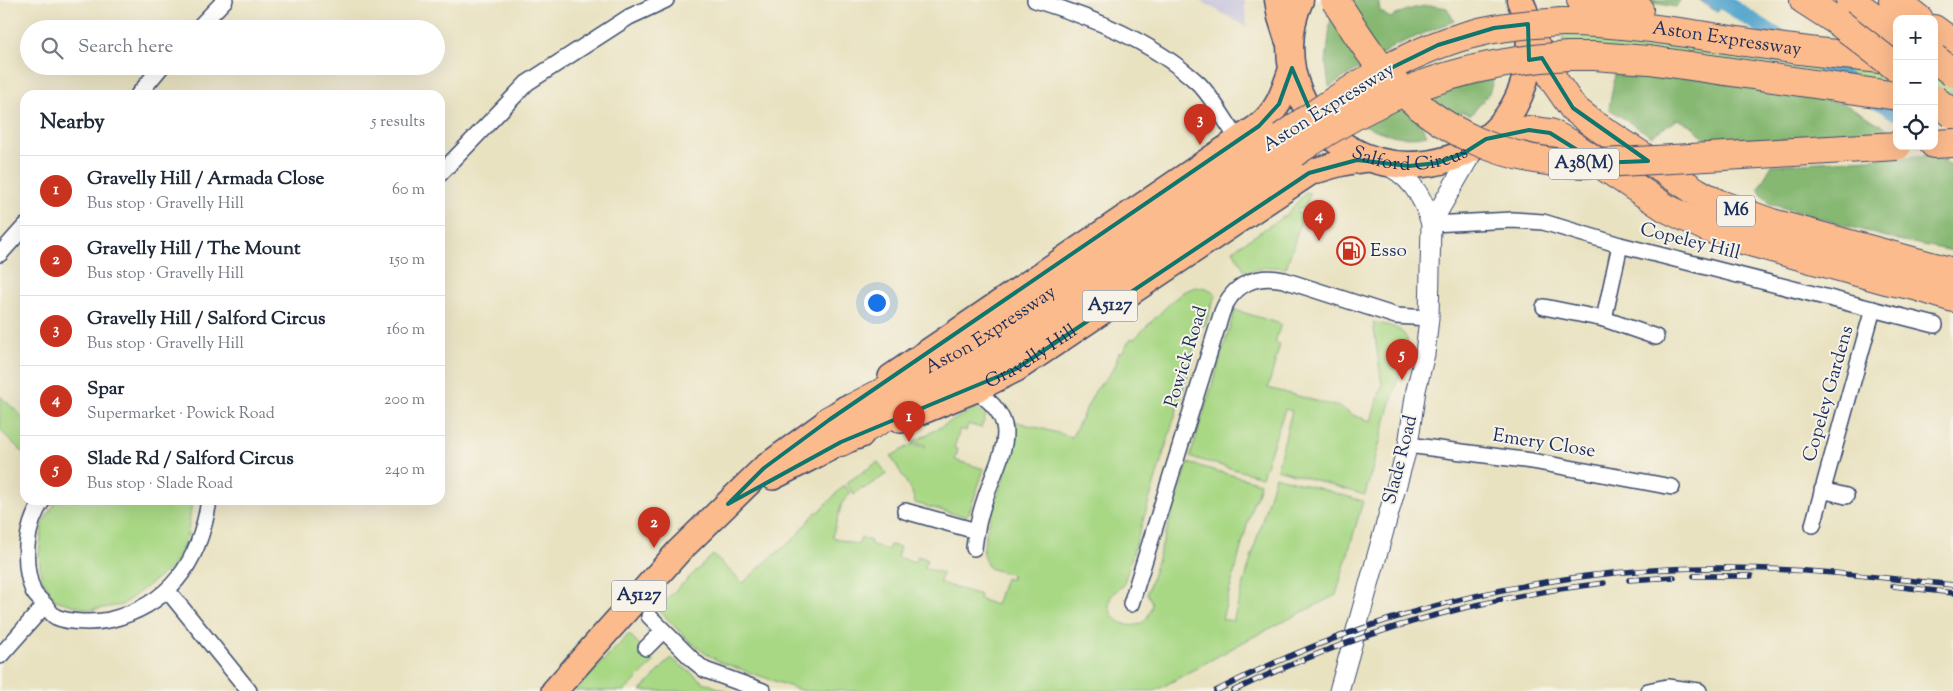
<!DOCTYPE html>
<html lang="en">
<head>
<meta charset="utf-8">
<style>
  body { margin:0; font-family:"Sorts Mill Goudy",serif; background:#f6f6f7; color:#1f2937 }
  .controls { position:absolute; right:15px; top:15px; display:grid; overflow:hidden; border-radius:10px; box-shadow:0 5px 20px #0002 }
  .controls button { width:45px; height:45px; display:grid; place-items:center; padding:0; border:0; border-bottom:1px solid #e0e1e3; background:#fff; color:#1f2937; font:25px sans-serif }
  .you { position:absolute; left:876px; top:302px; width:18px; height:18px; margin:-12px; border:4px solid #fff; border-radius:50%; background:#1a73e8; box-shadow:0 0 0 8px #1a73e833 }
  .badge { display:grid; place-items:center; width:32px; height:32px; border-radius:50%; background:#c8321e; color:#fff; font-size:16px; font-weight:700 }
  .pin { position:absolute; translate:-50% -41px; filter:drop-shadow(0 1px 2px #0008) }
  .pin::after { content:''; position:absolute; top:26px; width:18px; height:15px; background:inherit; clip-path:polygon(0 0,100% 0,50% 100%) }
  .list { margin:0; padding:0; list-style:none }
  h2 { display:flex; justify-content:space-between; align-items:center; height:65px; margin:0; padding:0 20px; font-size:21px }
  h2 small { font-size:16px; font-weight:400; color:#747a83 }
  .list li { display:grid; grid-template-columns:32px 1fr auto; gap:15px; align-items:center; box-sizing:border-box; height:70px; padding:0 20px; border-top:1px solid #e0e1e3 }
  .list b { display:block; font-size:19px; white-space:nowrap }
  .list p { margin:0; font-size:16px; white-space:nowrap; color:#747a83 }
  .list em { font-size:16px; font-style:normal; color:#747a83 }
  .icon { flex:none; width:28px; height:28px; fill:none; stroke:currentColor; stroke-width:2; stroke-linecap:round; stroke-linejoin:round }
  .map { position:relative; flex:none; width:1953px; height:691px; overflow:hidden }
  .search { position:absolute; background:#fff; box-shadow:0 5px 20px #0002; left:20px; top:20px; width:425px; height:55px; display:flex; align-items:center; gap:12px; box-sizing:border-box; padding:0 18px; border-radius:28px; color:#747a83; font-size:19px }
  .panel { position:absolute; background:#fff; box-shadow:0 5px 20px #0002; left:20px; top:90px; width:425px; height:415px; border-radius:15px }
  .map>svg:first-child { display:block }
  .industrial { fill:#c3c0db }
  .green { fill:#a9d885; stroke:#628472 }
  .forest { fill:#86b872; stroke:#507468 }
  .water { fill:#53a4cd; stroke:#376a96 }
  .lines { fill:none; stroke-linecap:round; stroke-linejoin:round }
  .canal { stroke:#53a4cd; stroke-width:16 }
  .minor-casing { stroke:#3a4a6d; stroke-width:18 }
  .tertiary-casing { stroke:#3a4a6d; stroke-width:21 }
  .primary-casing { stroke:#3a4a6d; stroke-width:28 }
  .trunk-casing { stroke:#3a4a6d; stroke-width:29 }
  .motorway-casing { stroke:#3a4a6d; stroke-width:30 }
  .minor { stroke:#fff; stroke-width:15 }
  .tertiary { stroke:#fff; stroke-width:19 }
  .primary { stroke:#fbbb8d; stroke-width:25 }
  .trunk { stroke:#fbbb8d; stroke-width:26 }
  .motorway { stroke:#fbbb8d; stroke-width:28 }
  .rail-casing { stroke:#1b2f5e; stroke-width:5.5 }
  .rail { stroke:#f7f3e8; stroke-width:4; stroke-dasharray:11; stroke-linecap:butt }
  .motorway-bridge-casing { stroke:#3a4a6d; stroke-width:30; stroke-linecap:butt }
  .motorway-bridge { stroke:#fbbb8d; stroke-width:28 }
  .marked { fill:none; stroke:#0f766e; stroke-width:4; stroke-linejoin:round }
  .labels { text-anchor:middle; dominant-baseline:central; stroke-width:4; stroke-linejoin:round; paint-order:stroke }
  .shield { fill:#f7f3e8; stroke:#5d6a87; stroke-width:1 }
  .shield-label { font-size:18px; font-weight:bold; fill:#1b2f5e }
  .street-label { font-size:19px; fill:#1b2f5e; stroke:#f7f3e8 }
  .poi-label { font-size:19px; fill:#1b2f5e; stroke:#f7f3e8; text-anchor:start }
</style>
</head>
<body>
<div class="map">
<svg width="1953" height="691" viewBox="0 0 1953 691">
  <rect width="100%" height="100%" fill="#f7f3e8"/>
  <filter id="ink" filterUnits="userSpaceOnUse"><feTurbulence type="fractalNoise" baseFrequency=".02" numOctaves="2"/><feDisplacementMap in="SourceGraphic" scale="10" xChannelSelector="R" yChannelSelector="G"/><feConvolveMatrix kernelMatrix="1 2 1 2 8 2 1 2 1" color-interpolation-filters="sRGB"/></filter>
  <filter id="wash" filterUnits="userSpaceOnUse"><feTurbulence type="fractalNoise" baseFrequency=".0096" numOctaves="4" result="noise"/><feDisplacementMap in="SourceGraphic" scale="20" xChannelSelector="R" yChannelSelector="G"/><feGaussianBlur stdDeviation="1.12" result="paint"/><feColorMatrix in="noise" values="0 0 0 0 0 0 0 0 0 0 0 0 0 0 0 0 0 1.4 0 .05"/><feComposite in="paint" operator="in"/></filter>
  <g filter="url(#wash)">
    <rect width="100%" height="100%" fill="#e9e2c1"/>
    <polygon class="industrial" points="1199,0 1244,0 1247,27"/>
    <g class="green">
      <polygon points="1561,29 1897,72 1897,85 1564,45"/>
      <polygon points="1934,78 1953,80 1953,93 1934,90"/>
      <path d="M1306 192 1310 193 1305 209 1298 207 1297 213 1303 215 1286 268C1271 266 1260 267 1246 273L1233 250 1286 215Z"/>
      <path d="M1195 287C1205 287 1212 288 1216 297 1211 304 1209 316 1205 325L1194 326V349L1192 360 1123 586C1081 609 1146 652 1152 603L1147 593 1188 463 1260 483 1256 499H1254L1222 619 1233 621 1275 476 1363 501 1336 595 1247 640 1155 691H803L720 662 705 653 689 641 657 608 713 555 743 583 769 559 793 540 816 512H819L844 485 850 493 842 503 832 537 858 545 861 537 871 541 870 544 888 550 890 545 900 547 897 557 915 562 917 556 927 559 924 568 942 573 940 583 977 594 980 595 979 599 996 605 1005 578 1011 580 1012 575 989 568 983 556 985 537 995 501 1015 446 1017 429 1014 421 1072 437 1095 391 1115 367 1119 352 1122 353 1131 338 1134 339 1171 302 1183 292Z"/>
      <path d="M1235 310 1281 324 1275 342 1280 344 1268 388 1339 407 1355 416 1371 421 1382 386 1373 322C1388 326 1403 326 1408 342L1365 495 1277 469 1292 411 1285 409 1262 477 1190 457Z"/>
      <polygon points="0,396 25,419 25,455 0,430"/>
      <polygon points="978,409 986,416 981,428 968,424 966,431 960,429 954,448 958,449 955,460 984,469 969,513 966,516 958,515 915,503 912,492 891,456 913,444 925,447 925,445 913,442 972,410"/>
      <polygon points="878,462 887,474 863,489 862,487 854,495 846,483"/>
      <polygon points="57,500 192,500 188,533 179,556 172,567 122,605 90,610 55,600 41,577 39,553 43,522"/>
      <polygon points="629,634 655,661 625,691 575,691"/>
      <polygon points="671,658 703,682 726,691 641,691"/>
    </g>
    <g class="forest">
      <path d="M1340 0H1378L1380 11 1390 18C1408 8 1426 3 1447 8L1454 21 1396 45 1329 87 1326 63 1331 16Z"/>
      <polygon points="1637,0 1680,0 1676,7"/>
      <polygon points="1616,68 1681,75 1843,103 1897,134 1711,144 1692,126 1678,119 1651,136 1609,109"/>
      <polygon points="1494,78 1489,93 1471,115 1462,112 1455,117 1425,97 1429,94"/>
      <path d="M1401 105 1420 122 1427 135C1403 140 1385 135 1362 124Z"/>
      <polygon points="1933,155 1953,167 1953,251 1893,239 1770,204 1758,189 1772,165"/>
    </g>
    <polygon class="water" points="1699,0 1725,0 1717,12"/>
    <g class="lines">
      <g class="canal">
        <polyline points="1720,0 1853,84"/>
        <polyline points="1873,98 1897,113"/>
      </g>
    </g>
  </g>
  <g filter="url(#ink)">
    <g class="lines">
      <defs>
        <g id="minor">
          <path d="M1035 0C1093 18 1152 41 1198 83 1211 95 1227 124 1238 139"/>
          <polyline points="197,29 225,0"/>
          <polyline points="138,95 162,66"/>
          <polyline points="440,174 527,83 629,17 666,0"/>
          <polyline points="1431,224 1513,220 1543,222 1620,245 1935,325"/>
          <polyline points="0,254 25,226"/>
          <polyline points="1544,307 1604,319 1656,337"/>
          <polyline points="1604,319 1620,245"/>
          <polyline points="1408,445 1532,461 1672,487"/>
          <polyline points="1822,490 1846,496"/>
          <path d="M43 500C25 525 22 563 33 591 36 597 42 601 46 606 48 609 52 615 56 617 69 623 95 623 109 620 171 605 200 561 209 500"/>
          <polyline points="905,511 976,531"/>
          <polyline points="1813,525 1873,309"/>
          <path d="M974 548C976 530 980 513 986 496 1001 451 1025 422 974 390"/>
          <polyline points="168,591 249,691"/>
          <path d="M1131 604 1222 312C1233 284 1256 274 1284 280L1396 316 1429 318"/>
          <polyline points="649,616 695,662 705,670 763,691"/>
          <polyline points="646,648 663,631"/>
          <polyline points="0,656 45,605"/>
          <polyline points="1648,691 1667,687 1699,691"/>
        </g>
        <g id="tertiary">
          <polyline points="1431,224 1476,146"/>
          <path d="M1339 691 1408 445 1416 390 1425 354 1429 318 1431 224C1424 198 1409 174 1382 163"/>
        </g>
        <g id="primary">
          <path d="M891 377 1259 126C1280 108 1283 92 1292 68"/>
          <path id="s1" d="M901 420 974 390 1016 369 1309 173C1330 166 1349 160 1371 159"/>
          <polyline points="773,477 841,442 861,435"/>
          <polyline points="554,691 678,552 764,468 846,408"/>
        </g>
        <g id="trunk">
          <polyline points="1278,0 1281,17 1288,39"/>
          <path id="s2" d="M1300 0C1287 29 1287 64 1299 92 1345 199 1503 185 1527 71 1532 47 1530 22 1520 0"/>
        </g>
        <g id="motorway">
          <polyline points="1581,0 1639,9"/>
          <polyline points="1804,0 1838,22"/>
          <polyline points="1850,0 1897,33"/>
          <polyline points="1893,0 1919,19"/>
          <path id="s3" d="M1562 22C1640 22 1716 39 1793 49 1827 54 1861 56 1895 61"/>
          <polyline points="1934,29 1953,43"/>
          <polyline points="1529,33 1555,82 1573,108 1595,125 1697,192 1717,203 1772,223 1953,272"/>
          <polyline points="1568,56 1594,56 1649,60 1897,96"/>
          <polyline points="1486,139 1529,130 1550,133 1569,143 1666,208 1710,229 1743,240 1886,280 1915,286 1953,298"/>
          <polyline points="1934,144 1953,143"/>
          <path id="s4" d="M829 420 971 346 1282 137"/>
          <polyline points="841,442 1001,353 1294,153"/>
        </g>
      </defs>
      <use href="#minor" class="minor-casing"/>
      <use href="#tertiary" class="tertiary-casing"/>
      <use href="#primary" class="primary-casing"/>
      <use href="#trunk" class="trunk-casing"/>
      <use href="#motorway" class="motorway-casing"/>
      <use href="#minor" class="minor"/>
      <use href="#tertiary" class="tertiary"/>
      <use href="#primary" class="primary"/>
      <use href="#trunk" class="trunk"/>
      <use href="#motorway" class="motorway"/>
      <defs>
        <g id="rail">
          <polyline points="1694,576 1751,576"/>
          <polyline points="1629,580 1674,577"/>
          <polyline points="1893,586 1953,593"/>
          <path d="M1216 691C1370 611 1552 566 1725 568 1801 568 1877 577 1953 585"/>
          <path d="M1233 691C1350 634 1475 598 1604 583"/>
        </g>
      </defs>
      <use href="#rail" class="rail-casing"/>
      <use href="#rail" class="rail"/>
      <defs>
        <g id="motorway-bridge">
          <path d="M1335 0C1352 26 1367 51 1387 75 1438 133 1508 163 1585 164L1897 146"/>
          <polyline points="1838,22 1897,68"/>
          <polyline points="1934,58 1953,73"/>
          <polyline points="1934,99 1953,114"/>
          <path d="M1282 137C1339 96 1402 52 1472 34 1501 26 1531 24 1562 22"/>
          <path d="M1294 153C1382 93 1461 62 1568 56"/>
        </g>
      </defs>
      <use href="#motorway-bridge" class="motorway-bridge-casing"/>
      <use href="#motorway-bridge" class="motorway-bridge"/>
    </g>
  </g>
  <path class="marked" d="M1528 24 1529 60 1542 58 1573 108 1648 161 1598 163 1550 133 1529 130 1486 139 1464 153 1437 163 1409 166 1357 160 1309 173 1016 369 841 442 728 504 764 468 829 420 1259 126 1279 104 1292 68 1312 115 1387 70 1438 45 1494 28Z"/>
  <defs>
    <symbol id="fuel-ring" viewBox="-11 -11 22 22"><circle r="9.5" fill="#f7f3e8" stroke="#c8321e" stroke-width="1.5"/><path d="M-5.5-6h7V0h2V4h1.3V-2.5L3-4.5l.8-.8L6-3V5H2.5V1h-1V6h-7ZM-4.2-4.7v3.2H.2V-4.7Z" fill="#c8321e"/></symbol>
  </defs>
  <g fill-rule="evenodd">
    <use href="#fuel-ring" x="1335" y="235" width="32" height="32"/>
  </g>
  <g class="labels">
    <g class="shield">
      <rect x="1549" y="148.5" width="70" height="31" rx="4"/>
      <rect x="1717" y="195.5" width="38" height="31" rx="4"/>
      <rect x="1082.5" y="290.5" width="55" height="31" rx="4"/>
      <rect x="611.5" y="580.5" width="55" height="31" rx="4"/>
    </g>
    <g class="shield-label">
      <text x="1584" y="164">A38(M)</text>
      <text x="1736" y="211">M6</text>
      <text x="1110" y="306">A5127</text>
      <text x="639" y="596">A5127</text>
    </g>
    <g class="street-label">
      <text stroke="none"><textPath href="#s3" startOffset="166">Aston Expressway</textPath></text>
      <text transform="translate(1329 108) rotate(-32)">Aston Expressway</text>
      <text stroke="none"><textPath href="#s2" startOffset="235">Salford Circus</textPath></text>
      <text transform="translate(1690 242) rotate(14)">Copeley Hill</text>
      <text stroke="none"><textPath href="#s4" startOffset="185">Aston Expressway</textPath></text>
      <text stroke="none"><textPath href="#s1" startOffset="145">Gravelly Hill</textPath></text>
      <text transform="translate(1187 357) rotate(-73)">Powick Road</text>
      <text transform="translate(1829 394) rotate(-74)">Copeley Gardens</text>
      <text transform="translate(1544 444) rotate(9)">Emery Close</text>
      <text transform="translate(1401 460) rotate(-76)">Slade Road</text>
    </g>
    <g class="poi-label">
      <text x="1370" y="251">Esso</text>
    </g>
  </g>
</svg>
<div class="controls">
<button>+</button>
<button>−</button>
<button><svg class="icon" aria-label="locate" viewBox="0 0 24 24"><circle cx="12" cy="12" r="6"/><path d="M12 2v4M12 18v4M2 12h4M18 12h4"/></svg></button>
</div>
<div class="you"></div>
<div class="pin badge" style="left:909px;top:442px">1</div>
<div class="pin badge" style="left:654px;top:548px">2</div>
<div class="pin badge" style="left:1200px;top:145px">3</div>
<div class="pin badge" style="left:1319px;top:241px">4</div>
<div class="pin badge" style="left:1402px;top:380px">5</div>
<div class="search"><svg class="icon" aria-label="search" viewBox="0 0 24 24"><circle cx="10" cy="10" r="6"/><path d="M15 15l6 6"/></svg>Search here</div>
<section class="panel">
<h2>Nearby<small>5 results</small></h2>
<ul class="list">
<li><span class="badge">1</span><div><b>Gravelly Hill / Armada Close</b><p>Bus stop · Gravelly Hill</p></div><em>60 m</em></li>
<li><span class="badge">2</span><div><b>Gravelly Hill / The Mount</b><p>Bus stop · Gravelly Hill</p></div><em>150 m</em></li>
<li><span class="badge">3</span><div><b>Gravelly Hill / Salford Circus</b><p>Bus stop · Gravelly Hill</p></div><em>160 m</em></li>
<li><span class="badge">4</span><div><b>Spar</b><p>Supermarket · Powick Road</p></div><em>200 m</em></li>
<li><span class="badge">5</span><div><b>Slade Rd / Salford Circus</b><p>Bus stop · Slade Road</p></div><em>240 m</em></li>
</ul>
</section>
</div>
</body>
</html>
